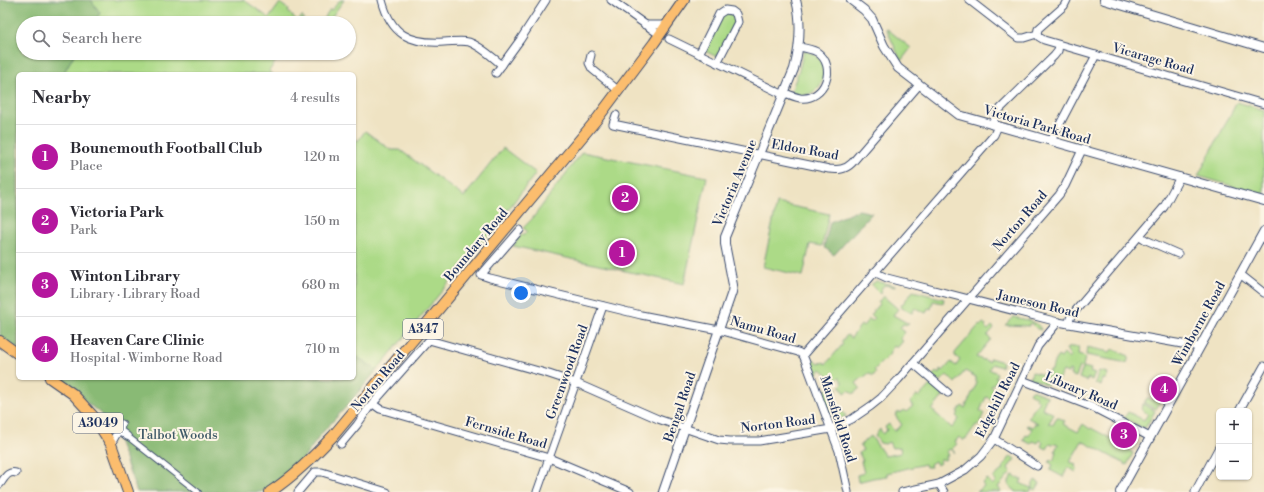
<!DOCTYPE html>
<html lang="en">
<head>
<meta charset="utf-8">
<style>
  body { margin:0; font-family:"Libre Bodoni",serif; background:#f7f7f7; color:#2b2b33 }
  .controls { position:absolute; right:12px; bottom:12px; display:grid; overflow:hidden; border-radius:6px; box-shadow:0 1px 3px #0004 }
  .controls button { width:36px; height:36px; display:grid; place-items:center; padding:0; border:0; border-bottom:1px solid #e1e1e2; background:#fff; color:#2b2b33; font:20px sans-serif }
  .you { position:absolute; left:521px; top:293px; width:14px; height:14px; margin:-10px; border:3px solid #fff; border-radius:50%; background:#1a73e8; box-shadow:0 0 0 6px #1a73e833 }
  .badge { display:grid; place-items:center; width:26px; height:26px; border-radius:50%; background:#b5179e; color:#fff; font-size:13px; font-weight:700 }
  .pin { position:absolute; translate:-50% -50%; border:2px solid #fff; box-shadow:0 1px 4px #0006 }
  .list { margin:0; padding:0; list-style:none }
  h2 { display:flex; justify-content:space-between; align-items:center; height:52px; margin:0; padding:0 16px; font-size:17px }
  h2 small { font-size:13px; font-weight:400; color:#7c7c81 }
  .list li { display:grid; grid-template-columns:26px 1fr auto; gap:12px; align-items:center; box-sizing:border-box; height:64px; padding:0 16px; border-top:1px solid #e1e1e2 }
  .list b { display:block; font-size:15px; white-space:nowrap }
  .list p { margin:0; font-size:13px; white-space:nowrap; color:#7c7c81 }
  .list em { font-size:13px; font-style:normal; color:#7c7c81 }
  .icon { flex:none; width:22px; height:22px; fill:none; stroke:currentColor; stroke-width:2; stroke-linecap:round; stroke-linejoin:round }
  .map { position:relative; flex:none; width:1264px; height:492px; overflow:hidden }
  .search { position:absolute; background:#fff; box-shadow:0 1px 3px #0004; left:16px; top:16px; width:340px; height:44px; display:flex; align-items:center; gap:10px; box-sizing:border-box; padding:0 14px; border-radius:22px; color:#7c7c81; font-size:15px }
  .panel { position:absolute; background:#fff; box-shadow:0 1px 3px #0004; left:16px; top:72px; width:340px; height:308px; border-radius:6px }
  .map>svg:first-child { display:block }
  .green { fill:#acda87; stroke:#648472 }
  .forest { fill:#89ba74; stroke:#527469 }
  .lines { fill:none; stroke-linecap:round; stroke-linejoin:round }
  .pedestrian-casing { stroke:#3b4a6d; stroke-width:7 }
  .minor-casing { stroke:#3b4a6d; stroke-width:9 }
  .tertiary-casing { stroke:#3b4a6d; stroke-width:10 }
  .primary-casing { stroke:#3b4a6d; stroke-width:12 }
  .pedestrian { stroke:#fff; stroke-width:5 }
  .minor { stroke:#fff; stroke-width:7 }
  .tertiary { stroke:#fff; stroke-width:8 }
  .primary { stroke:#fbbd6e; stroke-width:10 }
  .labels { text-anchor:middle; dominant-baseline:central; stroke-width:4; stroke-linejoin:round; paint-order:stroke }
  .shield { fill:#fcf5e5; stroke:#5e6a86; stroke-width:1 }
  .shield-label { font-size:12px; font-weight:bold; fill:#1b2f5e }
  .street-label { font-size:13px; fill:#1b2f5e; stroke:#fcf5e5 }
  .park-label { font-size:13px; fill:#3f5a68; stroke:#fcf5e5 }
</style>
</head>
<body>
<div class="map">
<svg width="1264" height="492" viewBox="0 0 1264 492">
  <rect width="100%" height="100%" fill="#fcf5e5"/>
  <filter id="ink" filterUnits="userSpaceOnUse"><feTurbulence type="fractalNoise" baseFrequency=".025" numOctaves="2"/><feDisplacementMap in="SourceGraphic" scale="8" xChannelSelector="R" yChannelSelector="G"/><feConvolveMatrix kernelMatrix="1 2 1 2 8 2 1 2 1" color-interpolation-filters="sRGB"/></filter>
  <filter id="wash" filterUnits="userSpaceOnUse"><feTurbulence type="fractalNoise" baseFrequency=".012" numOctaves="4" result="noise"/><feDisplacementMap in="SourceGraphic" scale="16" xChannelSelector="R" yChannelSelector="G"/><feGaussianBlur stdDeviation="0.9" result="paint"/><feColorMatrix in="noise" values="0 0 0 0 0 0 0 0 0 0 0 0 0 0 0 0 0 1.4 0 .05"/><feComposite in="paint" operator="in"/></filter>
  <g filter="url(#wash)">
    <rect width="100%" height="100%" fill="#efe3c3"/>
    <g class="green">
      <polygon points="91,0 244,0 269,18 280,3 289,10 288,12 298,21 302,16 304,18 300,23 93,23 100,13"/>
      <polygon points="340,0 344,0 327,23 321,23 330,9 332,10"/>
      <polygon points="732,13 735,21 717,57 703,50 722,14"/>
      <polygon points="886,28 911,48 901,61"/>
      <path d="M804 50C807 51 812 53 815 55 831 66 824 91 806 95 801 96 796 94 791 92L799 70Z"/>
      <polygon points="75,53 282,53 269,71 272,74 63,74"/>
      <polygon points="1237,102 1264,110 1264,195 1198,176"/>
      <polygon points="365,131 391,150 400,150 464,197 503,148 536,173 497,224 377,370 354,355 354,138 358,141"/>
      <polygon points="582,152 707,177 684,284 513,246 521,235 524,235 527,231 523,228 532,219"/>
      <polygon points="777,203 829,214 822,246 810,244 803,276 763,267"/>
      <polygon points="876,281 896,286 895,287 885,285 882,287 880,294 871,285"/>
      <polygon points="913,291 944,299 943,303 933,301 931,309 928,308 926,313 915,308 912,313 900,307"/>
      <polygon points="883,296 898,309 893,315 909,324 907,325 903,324 900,328 905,332 900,339 903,341 897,348 894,346 889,353 890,354 874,370 876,372 873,376 869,373 863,378 862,378 856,383 860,388 853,394 849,390 845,393 840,386 843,383 839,377 835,381 821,369 816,375 811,361 813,359 819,363 820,362 822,363 824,362 826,364 843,344 841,342 847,335 851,338 861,325 863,326 869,319 872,321 874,318 871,315 874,312 873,311 879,304 878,303"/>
      <path d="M1013 317C1022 319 1038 320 1041 330L1037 329 1031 323 1029 324V326L1005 325Z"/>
      <polygon points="983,323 986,325 985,327 988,330 992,326 994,328 987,336 991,339 976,357 989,362 990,358 1003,362 1001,367 992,364 989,369 997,373 995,378 997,379 991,387 996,390 991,399 986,397 980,411 984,413 978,426 976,425 966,439 965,438 963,441 959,437 955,442 957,444 952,449 955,453 950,449 946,452 948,455 945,457 946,459 944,460 942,459 939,461 940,463 937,465 935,461 930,464 931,467 926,467 925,464 887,473 887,476 873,478 858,482 857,475 864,473 861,461 863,461 859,453 863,450 860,445 871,436 885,456 901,453 900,447 892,448 889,442 885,444 880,443 875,436 880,429 883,434 887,430 885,427 889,424 894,431 902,425 895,415 899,412 900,413 904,410 906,412 913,406 910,402 917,395 919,397 931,384 944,395 932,410 952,428 959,419 956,416 959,413 957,412 962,406 965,408 976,385 976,377 965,371 955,383 947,375 941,381 937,381 932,376 936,372 939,374 940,369 943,371 951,362 956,366 960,360 955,356 955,353 979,325 980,326"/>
      <polygon points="1072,347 1079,347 1078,355 1085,357 1083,367 1091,369 1090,372 1095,374 1092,380 1088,378 1086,381 1079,378 1083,368 1080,367 1076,377 1070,375 1071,371 1069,370 1068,373 1063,371 1058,380 1050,377 1047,385 1030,378 1032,372 1048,376 1050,370 1052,370 1054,362 1058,356 1061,358 1064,354 1069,359 1071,357 1066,349"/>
      <polygon points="1087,347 1110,352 1112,349 1129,356 1127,363 1086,355"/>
      <polygon points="1099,371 1108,373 1106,379 1103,379 1101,386 1095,383"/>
      <polygon points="833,383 838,389 831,395 833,397 829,401 832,404 829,406 831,409 830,410 834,416 842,411 846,416 836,421 832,419 823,394"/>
      <polygon points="1031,390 1047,396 1042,408 1054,414 1049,423 1053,425 1057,417 1065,421 1063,424 1078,432 1083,424 1090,429 1091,428 1127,447 1126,449 1133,453 1127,465 1082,441 1070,462 1076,464 1075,467 1078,469 1076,472 1068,467 1063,477 1050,470 1053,465 1049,462 1051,460 1053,461 1057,452 1055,451 1058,444 1055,443 1053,445 1050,444 1047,449 1041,446 1043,442 1040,440 1038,443 1033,441 1031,444 1023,440 1026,435 1028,436 1032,429 1026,426 1027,425 1033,427 1035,423 1037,424 1038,423 1028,418 1039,401 1036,399 1036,397 1029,393"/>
      <polygon points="1158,394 1163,397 1156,409 1144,403 1147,398 1155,401"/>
      <polygon points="1143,404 1155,411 1146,427 1143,428 1124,418 1128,412 1144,420 1148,414 1141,409"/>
      <polygon points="1011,456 1015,459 1008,468 1011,472 998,487 1001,491 1000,492 977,492 984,486 982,484 987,479 992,485 996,481 993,478 1003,469 1002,468"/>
      <polygon points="1013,475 1022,480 1020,483 1031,488 1035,480 1040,483 1036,490 1032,488 1030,492 1016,492 1016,491 1009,486 1009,481"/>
    </g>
    <g class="forest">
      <polygon points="0,0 91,0 100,13 93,23 23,23 23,53 75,53 63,74 18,74 18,349 0,336"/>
      <polygon points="859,210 872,213 834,255 824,247 830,222"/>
      <polygon points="354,355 377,370 345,408 322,433 301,462 272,486 261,492 137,492 118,440 101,414 56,378 354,378"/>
    </g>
  </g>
  <g filter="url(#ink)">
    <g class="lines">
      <defs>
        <polyline id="pedestrian" points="127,436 198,492"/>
        <g id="minor">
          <path d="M382 0C391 35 410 44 444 42 451 42 462 40 469 42 481 46 492 57 502 65"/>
          <polyline points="611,0 660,35"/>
          <polyline points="969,0 1018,38 1024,38 1037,34 1038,29 1064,6 1067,0"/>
          <polyline points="645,25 667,25"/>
          <polyline points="1037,34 1039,37 1044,40 1264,104"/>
          <polyline points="669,39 784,95"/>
          <polyline points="699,54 719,14 725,10 732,11 736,14 738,22 717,63"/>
          <polyline points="591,55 589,63 592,69 619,91"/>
          <polyline points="496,73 520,40 546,0"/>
          <path d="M785 93C790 95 795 97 800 98 825 101 838 66 817 52 811 49 805 48 799 47"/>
          <path d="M616 115 613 124 829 169C838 170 845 170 852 163L919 85"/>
          <polyline points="992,125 997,112 1054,56 1058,51 1059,45"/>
          <polyline points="1051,141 1096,55"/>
          <polyline points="520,230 481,275 490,278 641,315 719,330 798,352 803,355 994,135 998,126"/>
          <polyline points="1140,236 1146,240 1178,254"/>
          <polyline points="874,272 887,278 1058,322 1199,347"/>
          <polyline points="1240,274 1264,293"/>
          <polyline points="1068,324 1071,316 1164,207 1180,177"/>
          <polyline points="803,355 805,360 839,451 848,492"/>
          <polyline points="913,363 948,393"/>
          <polyline points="1022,380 1092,407 1150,437"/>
          <polyline points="373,404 380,409 549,458 630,492"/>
          <polyline points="1239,411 1264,366"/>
          <polyline points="119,430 127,436"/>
          <polyline points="994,439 1037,466"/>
          <polyline points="111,444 122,424"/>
          <polyline points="341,444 357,425 368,409 429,340 549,374 576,383 658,419 719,440 730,441 759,441 831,429 852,419 871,406 881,398 898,380 1059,195 1065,186 1082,150"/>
          <path d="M0 484C4 479 8 470 16 473"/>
          <polyline points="939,484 944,492"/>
          <polyline points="298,492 315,472 322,472 387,492"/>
          <polyline points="537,492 603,306"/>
          <polyline points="902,492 939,484 965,470 981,456 994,439 1038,346 1058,322"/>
          <polyline points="1195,492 1219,447"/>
        </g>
        <g id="tertiary">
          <polyline points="851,0 864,10 872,19 884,46 898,68 959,115 1264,201"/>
          <polyline points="1104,0 1264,48"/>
          <path d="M663 492 732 292 733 285 725 244V237L794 69C800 46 802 23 796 0"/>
          <polyline points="1120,492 1264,231"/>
        </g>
        <g id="primary">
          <polyline points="0,341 18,354"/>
          <polyline points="50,378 73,394 94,417 111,444 128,492"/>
          <path d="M270 492C294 476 313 457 333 436L597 119 654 43 684 0"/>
        </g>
      </defs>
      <use href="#pedestrian" class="pedestrian-casing"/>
      <use href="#minor" class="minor-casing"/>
      <use href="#tertiary" class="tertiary-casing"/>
      <use href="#primary" class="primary-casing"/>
      <use href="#pedestrian" class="pedestrian"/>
      <use href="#minor" class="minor"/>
      <use href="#tertiary" class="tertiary"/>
      <use href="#primary" class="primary"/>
    </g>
  </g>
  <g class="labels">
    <g class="shield">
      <rect x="403" y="319" width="40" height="20" rx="3"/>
      <rect x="73" y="413" width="50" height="20" rx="3"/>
    </g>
    <g class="shield-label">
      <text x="423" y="329">A347</text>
      <text x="98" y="423">A3049</text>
    </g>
    <g class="street-label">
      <text transform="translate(1153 59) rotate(16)">Vicarage Road</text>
      <text transform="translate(1037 125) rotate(16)">Victoria Park Road</text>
      <text transform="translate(805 150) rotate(10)">Eldon Road</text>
      <text transform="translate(735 183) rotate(-67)">Victoria Avenue</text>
      <text transform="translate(1020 221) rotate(-49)">Norton Road</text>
      <text transform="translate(476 245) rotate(-50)">Boundary Road</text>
      <text transform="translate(1038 304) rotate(13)">Jameson Road</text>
      <text transform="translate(1199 324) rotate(-61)">Wimborne Road</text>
      <text transform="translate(763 330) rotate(16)">Namu Road</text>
      <text transform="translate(567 372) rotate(-70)">Greenwood Road</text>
      <text transform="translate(378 381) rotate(-50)">Norton Road</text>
      <text transform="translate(1081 391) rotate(23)">Library Road</text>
      <text transform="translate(998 400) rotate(-63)">Edgehill Road</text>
      <text transform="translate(680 407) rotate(-71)">Bengal Road</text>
      <text transform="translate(838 419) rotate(72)">Mansfield Road</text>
      <text transform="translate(778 424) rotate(-7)">Norton Road</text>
      <text transform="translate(506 433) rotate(16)">Fernside Road</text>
    </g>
    <g class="park-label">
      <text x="178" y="435">Talbot Woods</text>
    </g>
  </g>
</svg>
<div class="controls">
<button>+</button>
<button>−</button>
</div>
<div class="you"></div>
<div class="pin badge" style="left:622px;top:253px">1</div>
<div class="pin badge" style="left:625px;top:198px">2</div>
<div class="pin badge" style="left:1124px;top:435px">3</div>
<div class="pin badge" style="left:1164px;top:389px">4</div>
<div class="search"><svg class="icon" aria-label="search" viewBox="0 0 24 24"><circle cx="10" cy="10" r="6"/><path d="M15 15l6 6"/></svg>Search here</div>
<section class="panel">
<h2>Nearby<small>4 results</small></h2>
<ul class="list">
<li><span class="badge">1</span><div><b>Bounemouth Football Club</b><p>Place</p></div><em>120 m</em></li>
<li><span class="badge">2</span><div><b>Victoria Park</b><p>Park</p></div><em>150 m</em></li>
<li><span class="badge">3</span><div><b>Winton Library</b><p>Library · Library Road</p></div><em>680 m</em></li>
<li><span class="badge">4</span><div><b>Heaven Care Clinic</b><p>Hospital · Wimborne Road</p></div><em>710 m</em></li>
</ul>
</section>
</div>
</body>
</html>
